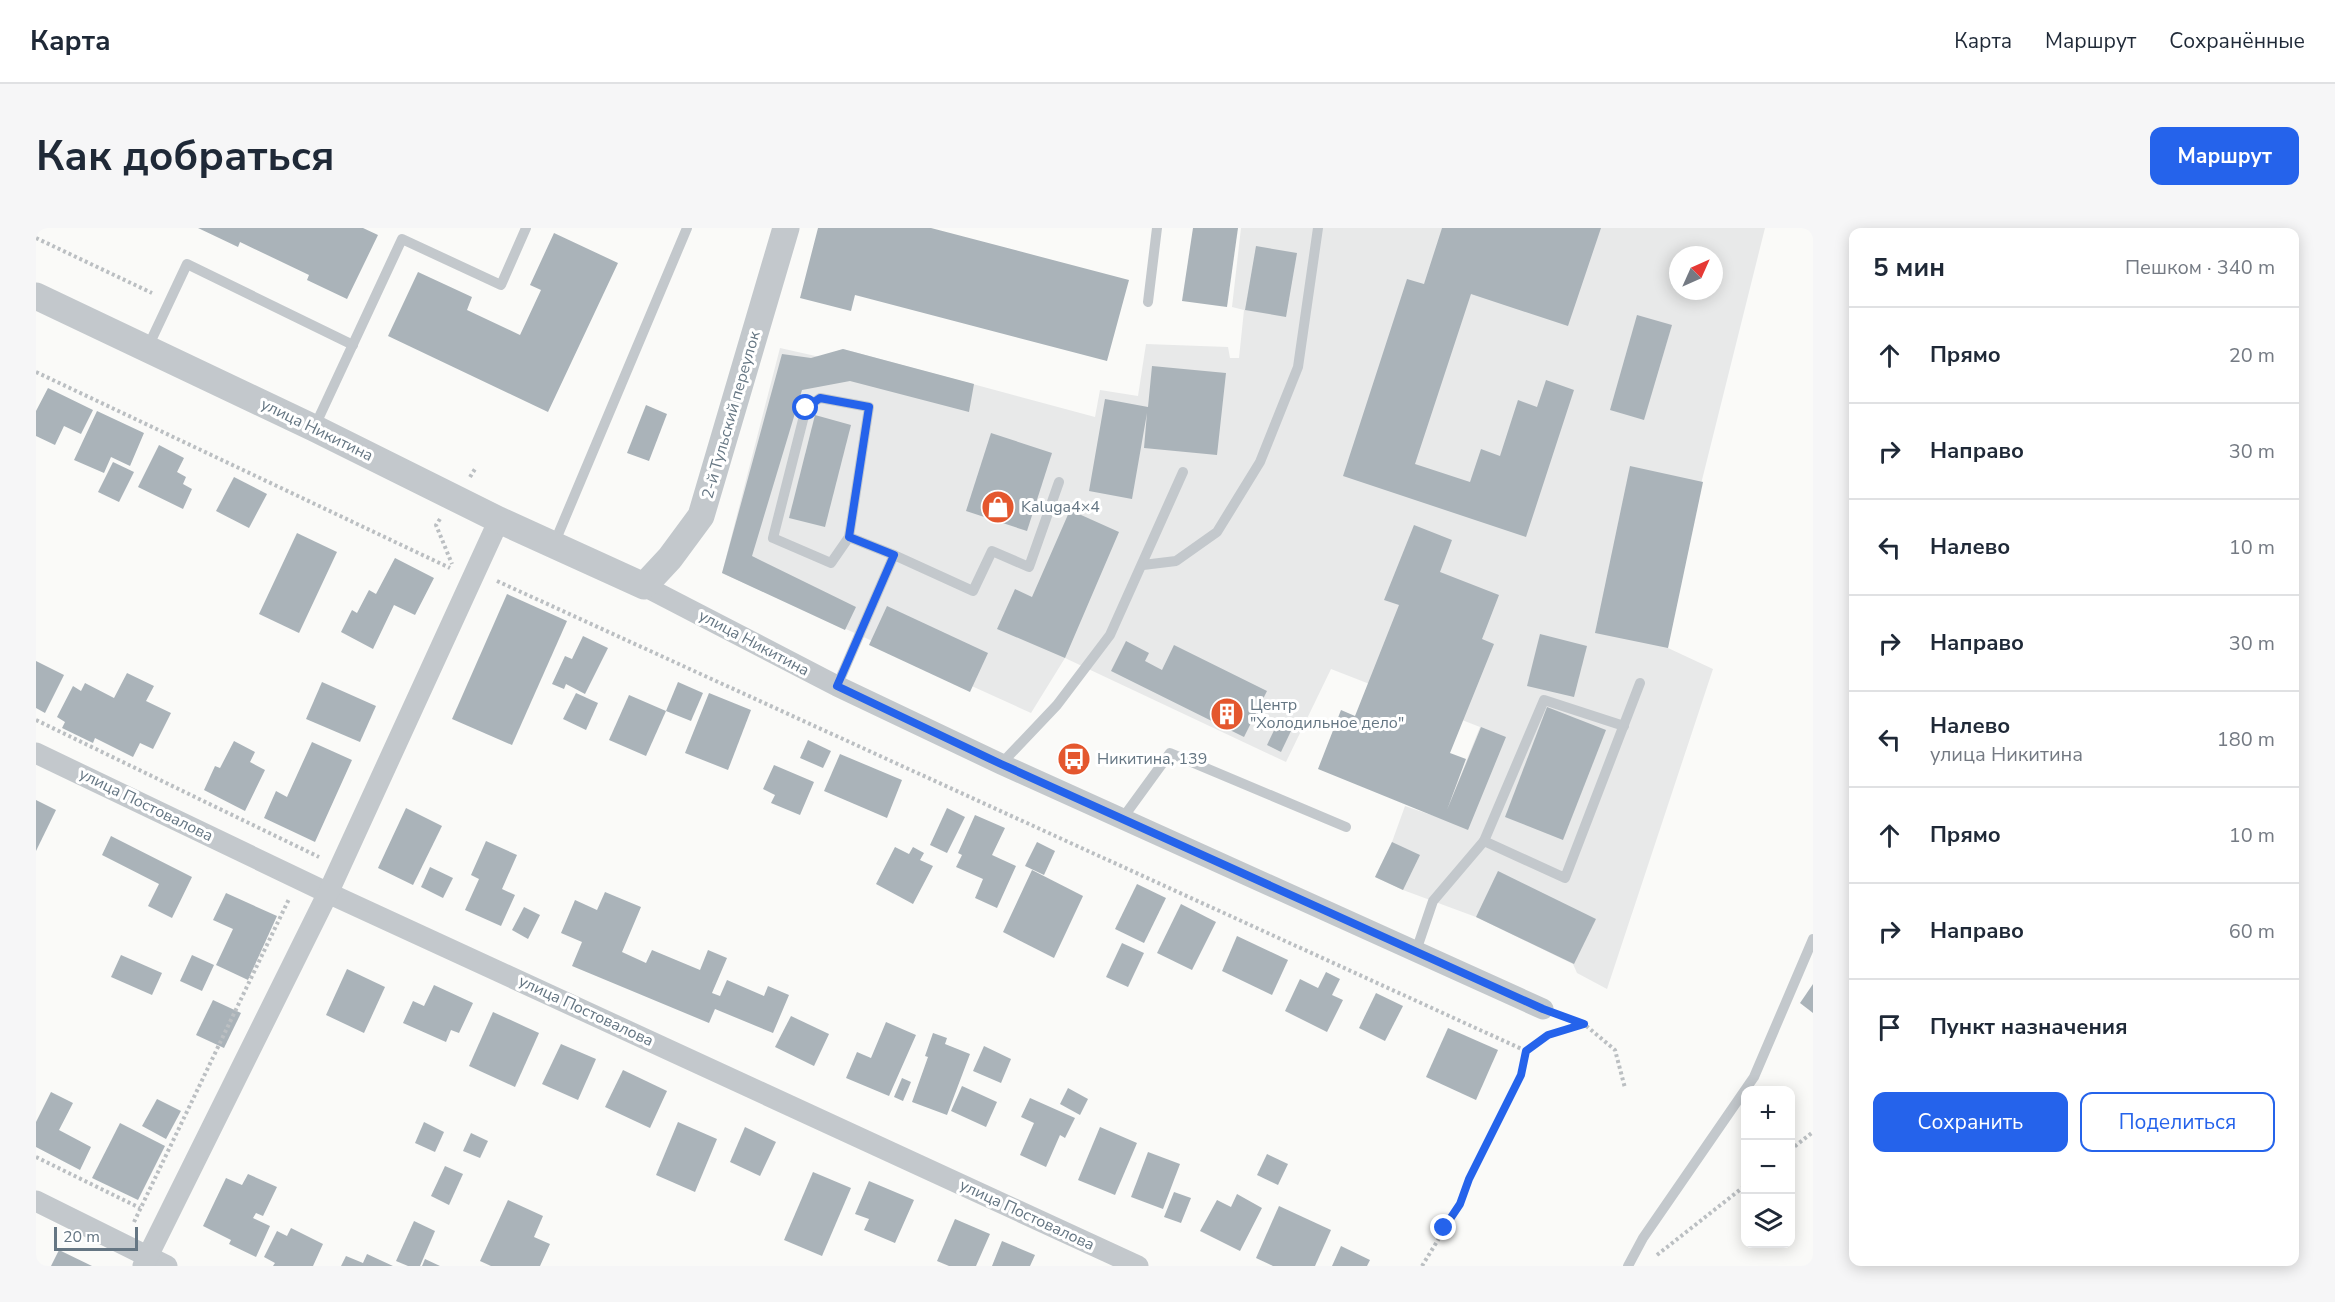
<!DOCTYPE html>
<html lang="ru">
<head>
<meta charset="utf-8">
<style>
  body { margin:0; font-family:"Nunito Sans",sans-serif; background:#f6f6f7; color:#1f2937 }
  .controls { position:absolute; right:18px; bottom:18px; display:grid; overflow:hidden; border-radius:12px; box-shadow:0 3px 15px #0003 }
  .controls button { width:54px; height:54px; display:grid; place-items:center; padding:0; border:0; border-bottom:2px solid #e0e1e3; background:#fff; color:#1f2937; font:30px sans-serif }
  .compass { position:absolute; left:1633px; top:18px; width:54px; height:54px; border-radius:50%; background:#fff; box-shadow:0 3px 15px #0003; rotate:45deg }
  .scale { position:absolute; left:18px; bottom:15px; width:84px; box-sizing:border-box; padding-left:6px; border:3px solid #657683; border-top:0; font-size:16px; line-height:21px; white-space:nowrap; color:#657683; -webkit-text-stroke:4px #fff; paint-order:stroke }
  .stop { position:absolute; width:18px; height:18px; margin:-14px; border:4px solid #2563eb; border-radius:50%; background:#fff }
  .stop.end { background:#2563eb; border-color:#fff; box-shadow:0 2px 6px #0008 }
  .list { margin:0; padding:0; list-style:none }
  h2 { display:flex; justify-content:space-between; align-items:center; height:78px; margin:0; padding:0 24px; font-size:26px }
  h2 small { font-size:20px; font-weight:400; color:#747a83 }
  .list li { display:grid; grid-template-columns:39px 1fr auto; gap:18px; align-items:center; box-sizing:border-box; height:96px; padding:0 24px; border-top:2px solid #e0e1e3 }
  .list b { display:block; font-size:22px; white-space:nowrap }
  .list p { margin:0; font-size:20px; white-space:nowrap; color:#747a83 }
  .list em { font-size:20px; font-style:normal; color:#747a83 }
  .actions { display:flex; gap:12px; padding:18px 24px }
  .actions a { flex:1; padding:14px 0; border:2px solid #2563eb; border-radius:12px; text-align:center; font-size:21px; color:#2563eb }
  .actions .main { background:#2563eb; color:#fff }
  .icon { flex:none; width:33px; height:33px; fill:none; stroke:currentColor; stroke-width:2; stroke-linecap:round; stroke-linejoin:round }
  .map { position:relative; flex:none; width:1777px; height:1038px; overflow:hidden; border-radius:12px }
  header { display:flex; align-items:center; gap:36px; box-sizing:border-box; height:84px; padding:0 30px; background:#fff; border-bottom:2px solid #e0e1e3 }
  header strong { font-size:28px }
  nav { display:flex; gap:33px; margin-inline-start:auto; font-size:21px }
  .intro { display:flex; align-items:center; justify-content:space-between; box-sizing:border-box; height:144px; padding:0 36px }
  h1 { margin:0; font-size:42px }
  .button { padding:15px 27px; border-radius:12px; background:#2563eb; color:#fff; font-size:21px; font-weight:700 }
  main { display:flex; gap:36px; padding:0 36px }
  aside { flex:1; background:#fff; border-radius:12px; box-shadow:0 3px 15px #0003 }
  .map>svg:first-child { display:block }
  .built { fill:#e8e9e9; fill-rule:evenodd }
  .building { fill:#aab3b9 }
  .lines { fill:none; stroke-linecap:round; stroke-linejoin:round }
  .path { stroke:#bbbfc2; stroke-width:4; stroke-dasharray:3 3; stroke-linecap:butt }
  .service { stroke:#c3c8cc; stroke-width:10 }
  .minor { stroke:#c3c8cc; stroke-width:21 }
  .tertiary { stroke:#c3c8cc; stroke-width:27 }
  .route { stroke:#2563eb; stroke-width:8 }
  .labels { text-anchor:middle; dominant-baseline:central; stroke-width:6; stroke-linejoin:round; paint-order:stroke }
  .street-label { font-size:16px; fill:#657683; stroke:#fff }
  .poi-label { font-size:16px; fill:#657683; stroke:#fff; text-anchor:start }
</style>
</head>
<body>
<header>
<strong>Карта</strong>
<nav><a>Карта</a><a>Маршрут</a><a>Сохранённые</a></nav>
</header>
<div class="intro"><h1>Как добраться</h1><a class="button">Маршрут</a></div>
<main>
<div class="map">
<svg width="1777" height="1038" viewBox="0 0 1777 1038">
  <rect width="100%" height="100%" fill="#fafaf8"/>
  <path class="built" d="M1205 0H1729L1658 284 1640 291 1632 420 1677 441 1571 761 1541 745 1537 736 1440 689 1367 662 1339 649 1356 614 1369 578 1407 591 1444 499 1295 441 1250 534 1029 430 995 485 686 345 744 120 784 129 807 121 1059 189 1064 162 1102 168 1110 116 1192 119 1194 130H1203L1208 82 1196 79ZM1642 27H1678V63H1642Z"/>
  <g class="building">
    <polygon points="162,0 327,0 342,7 311,71 271,52 273,47 204,14 202,19"/>
    <polygon points="782,0 895,0 1093,52 1071,133 819,67 815,83 764,70"/>
    <polygon points="1157,0 1202,0 1191,79 1146,73"/>
    <polygon points="1406,0 1565,0 1532,98 1435,66 1379,236 1434,254 1445,221 1464,228 1482,172 1501,179 1510,152 1538,162 1490,309 1307,248 1371,51 1388,56"/>
    <polygon points="518,5 582,35 512,184 352,108 382,44 436,69 431,82 484,107 505,62 494,57"/>
    <polygon points="1220,18 1261,25 1250,89 1209,82"/>
    <polygon points="1601,87 1636,97 1608,192 1574,182"/>
    <polygon points="807,121 938,156 933,184 814,153 766,162 716,328 820,379 809,402 686,345 746,126 775,130"/>
    <polygon points="1116,138 1190,145 1181,227 1108,220 1111,185 1096,271 1053,263 1069,171 1112,179"/>
    <polygon points="12,160 57,182 45,206 28,198 19,217 0,208 0,183"/>
    <polygon points="610,177 631,186 613,233 591,225"/>
    <polygon points="61,183 108,205 94,238 75,229 68,245 38,232"/>
    <polygon points="779,187 815,197 789,299 753,290"/>
    <polygon points="955,205 1016,225 991,303 930,283"/>
    <polygon points="123,217 148,230 141,244 150,249 147,256 156,261 147,281 102,259"/>
    <polygon points="77,234 98,244 83,274 62,264"/>
    <polygon points="1594,238 1667,254 1632,420 1559,405"/>
    <polygon points="198,249 231,266 213,300 180,283"/>
    <polygon points="1034,282 1083,304 1029,430 961,401 979,361 996,369"/>
    <polygon points="1378,297 1416,312 1404,344 1463,367 1446,411 1458,416 1414,525 1430,531 1411,582 1445,499 1470,509 1432,602 1282,541 1305,482 1319,488 1363,377 1348,372"/>
    <polygon points="261,305 301,324 263,405 223,386"/>
    <polygon points="359,330 398,350 379,387 358,377 337,421 305,404 316,382 321,385 333,362 340,366"/>
    <polygon points="471,366 531,393 476,517 416,491"/>
    <polygon points="851,378 952,425 934,464 833,417"/>
    <polygon points="1504,406 1551,418 1538,469 1491,458"/>
    <polygon points="547,408 572,420 549,466 530,456 528,461 516,456 529,428 536,431"/>
    <polygon points="1090,413 1113,425 1109,433 1126,442 1138,417 1231,463 1208,509 1075,443"/>
    <polygon points="0,433 28,447 9,485 0,480"/>
    <polygon points="91,445 118,458 110,473 135,485 117,521 104,515 97,529 59,510 57,515 26,500 29,494 21,489 37,458 45,463 49,455 78,470"/>
    <polygon points="286,454 340,478 324,514 270,491"/>
    <polygon points="642,454 667,465 655,493 630,483"/>
    <polygon points="540,465 562,475 550,502 527,491"/>
    <polygon points="673,465 715,482 692,542 649,525"/>
    <polygon points="593,467 630,483 610,528 573,512"/>
    <polygon points="1511,479 1570,502 1527,612 1469,589"/>
    <polygon points="1241,496 1255,503 1245,524 1231,517"/>
    <polygon points="772,512 795,523 787,540 764,530"/>
    <polygon points="198,513 219,524 214,534 229,542 209,583 168,562 179,538 184,540"/>
    <polygon points="276,514 316,532 279,614 228,590 240,563 251,569"/>
    <polygon points="804,526 866,552 851,590 788,563"/>
    <polygon points="738,537 778,554 764,587 735,575 739,567 727,561"/>
    <polygon points="0,572 20,582 0,623"/>
    <polygon points="370,580 406,598 377,657 342,640"/>
    <polygon points="911,580 929,589 911,625 894,617"/>
    <polygon points="939,587 969,600 956,627 980,638 961,680 939,670 947,651 920,639 926,627 922,625"/>
    <polygon points="75,608 156,649 136,690 112,678 123,656 66,627"/>
    <polygon points="450,613 481,627 466,661 479,667 465,698 429,682 443,651 435,647"/>
    <polygon points="1001,614 1019,623 1008,647 989,638"/>
    <polygon points="1356,614 1384,627 1367,662 1339,649"/>
    <polygon points="859,619 873,626 877,619 888,625 884,632 897,638 877,676 840,656"/>
    <polygon points="394,639 417,650 407,670 385,659"/>
    <polygon points="996,642 1047,668 1018,730 967,704"/>
    <polygon points="1462,643 1560,691 1538,736 1440,689"/>
    <polygon points="1101,656 1130,670 1108,715 1079,701"/>
    <polygon points="569,664 605,679 586,724 610,735 616,722 664,742 672,722 691,730 676,765 684,768 691,752 728,768 732,758 753,767 737,805 679,781 673,795 536,738 546,714 525,705 539,672 561,682"/>
    <polygon points="190,665 241,688 212,752 180,737 197,701 177,692"/>
    <polygon points="1145,676 1180,694 1156,742 1121,725"/>
    <polygon points="488,679 504,687 492,711 476,702"/>
    <polygon points="1201,708 1252,732 1236,767 1186,743"/>
    <polygon points="1086,715 1108,725 1092,759 1070,749"/>
    <polygon points="85,727 126,745 116,767 75,749"/>
    <polygon points="156,727 178,737 166,763 144,753"/>
    <polygon points="311,741 349,759 328,805 290,787"/>
    <polygon points="1290,744 1304,751 1296,767 1307,772 1291,804 1249,783 1264,751 1282,760"/>
    <polygon points="1777,756 1777,785 1764,775"/>
    <polygon points="398,757 437,775 423,805 415,802 410,814 367,795 377,773 388,778"/>
    <polygon points="1340,765 1367,778 1349,813 1323,800"/>
    <polygon points="177,772 205,785 188,820 160,807"/>
    <polygon points="457,784 503,805 479,859 433,838"/>
    <polygon points="755,788 793,806 778,838 739,819"/>
    <polygon points="850,794 880,807 853,868 810,850 821,824 835,830"/>
    <polygon points="1412,800 1462,822 1440,872 1390,849"/>
    <polygon points="897,805 911,810 909,816 934,826 911,887 876,874 892,829 889,828"/>
    <polygon points="525,816 560,831 542,872 506,856"/>
    <polygon points="948,818 975,831 965,855 937,843"/>
    <polygon points="587,842 631,863 614,900 569,879"/>
    <polygon points="866,850 875,854 867,873 858,869"/>
    <polygon points="926,858 961,874 950,899 915,883"/>
    <polygon points="1032,860 1052,871 1044,887 1024,876"/>
    <polygon points="15,864 37,875 23,902 55,919 44,942 0,919 0,894"/>
    <polygon points="994,870 1039,890 1029,910 1024,907 1010,939 984,927 998,895 985,889"/>
    <polygon points="121,871 145,883 130,911 106,898"/>
    <polygon points="388,894 408,904 399,924 379,915"/>
    <polygon points="642,894 681,911 659,964 620,947"/>
    <polygon points="84,895 129,918 102,972 56,950"/>
    <polygon points="709,899 740,914 724,948 694,934"/>
    <polygon points="1064,899 1101,915 1079,967 1042,952"/>
    <polygon points="435,905 452,913 444,930 427,923"/>
    <polygon points="1112,924 1144,936 1127,981 1095,969"/>
    <polygon points="1231,926 1252,936 1242,957 1221,947"/>
    <polygon points="409,938 427,946 413,977 395,968"/>
    <polygon points="777,944 815,960 786,1028 748,1012"/>
    <polygon points="212,946 241,959 227,988 220,985 217,990 234,998 220,1029 193,1016 195,1012 167,998 190,950 206,957"/>
    <polygon points="833,953 878,972 859,1015 828,1002 833,991 819,986"/>
    <polygon points="1138,964 1155,970 1145,995 1128,989"/>
    <polygon points="1201,966 1226,980 1204,1023 1164,1003 1181,972 1195,979"/>
    <polygon points="472,972 507,988 498,1009 514,1016 504,1038 455,1038 444,1033"/>
    <polygon points="1243,978 1295,1002 1279,1038 1237,1038 1220,1030"/>
    <polygon points="919,991 954,1006 940,1038 913,1038 901,1033"/>
    <polygon points="378,993 399,1003 384,1038 372,1038 360,1033"/>
    <polygon points="255,1000 287,1016 277,1038 237,1038 239,1035 228,1029 241,1003 251,1008"/>
    <polygon points="966,1013 999,1027 994,1038 956,1038"/>
    <polygon points="1305,1018 1334,1032 1331,1038 1296,1038"/>
    <polygon points="23,1022 56,1038 15,1038"/>
    <polygon points="331,1026 357,1038 305,1038 310,1028 327,1035"/>
    <polygon points="389,1031 404,1038 386,1038"/>
  </g>
  <g class="lines">
    <g class="path">
      <polyline points="0,10 116,65"/>
      <polyline points="0,144 414,340"/>
      <polyline points="434,249 439,241"/>
      <polyline points="404,291 400,297 416,336"/>
      <polyline points="461,353 1490,823"/>
      <polyline points="0,492 283,629"/>
      <polyline points="1528,789 1548,796 1579,822 1589,860"/>
      <polyline points="1754,922 1777,904"/>
      <polyline points="0,929 104,980"/>
      <polyline points="98,994 253,671"/>
      <polyline points="1621,1027 1710,957"/>
      <polyline points="1386,1038 1424,976 1433,951 1485,847 1490,823 1512,807 1548,796"/>
    </g>
    <g class="service">
      <polyline points="1112,74 1121,0"/>
      <polyline points="111,121 151,36 317,117"/>
      <polyline points="278,200 366,11 465,57 490,0"/>
      <polyline points="813,309 795,335 737,310 770,180 784,170 833,179 813,309 858,327"/>
      <polyline points="518,316 651,0"/>
      <polyline points="1107,337 1140,333 1181,304 1224,234 1262,139 1282,0"/>
      <polyline points="801,458 858,327 937,363 956,323 993,339 1023,254"/>
      <polyline points="965,536 1021,477 1074,407 1147,244"/>
      <polyline points="1086,591 1134,525 1310,599"/>
      <polyline points="1448,613 1508,472 1588,498"/>
      <polyline points="1380,723 1397,673 1448,613 1529,650 1604,455"/>
      <polyline points="1592,1038 1607,1010 1718,849 1777,711"/>
    </g>
    <g class="minor">
      <polyline points="608,358 801,458 965,536 1507,781"/>
      <polyline points="0,525 292,665 1102,1038"/>
      <polyline points="0,973 131,1038"/>
      <polyline points="107,1038 292,665 463,292"/>
    </g>
    <polyline class="tertiary" points="0,68 278,200 463,292 608,358 634,330 665,288 750,0"/>
  </g>
  <g class="lines">
    <polyline class="route" points="770,180 784,170 833,179 813,309 858,327 801,458 965,536 1507,781 1548,796 1512,807 1490,823 1485,847 1433,951 1424,976 1408,1000"/>
  </g>
  <defs>
    <symbol id="shop-disc" viewBox="-11 -11 22 22"><circle r="9.5" fill="#e4572e" stroke="#fff"/><path d="M-5-2.5h2.3a2.7 3.5 0 0 1 5.4 0H5L5.5 6h-11ZM-1.5-2.5h3a1.5 2.3 0 0 0-3 0Z" fill="#fff"/></symbol>
    <symbol id="building-disc" viewBox="-11 -11 22 22"><circle r="9.5" fill="#e4572e" stroke="#fff"/><path d="M-4-6H4V6H1V3H-1V6H-4ZM-2.5-4.3h1.7v1.8h-1.7ZM.8-4.3h1.7v1.8H.8ZM-2.5-1h1.7V.8h-1.7ZM.8-1h1.7V.8H.8Z" fill="#fff"/></symbol>
    <symbol id="bus-disc" viewBox="-11 -11 22 22"><circle r="9.5" fill="#e4572e" stroke="#fff"/><path d="M-5-6H5V4H4V6H2V4H-2V6H-4V4H-5ZM-3.5-4V0h7V-4ZM-3.5 1.2v1.5H-2V1.2ZM2 1.2v1.5H3.5V1.2Z" fill="#fff"/></symbol>
  </defs>
  <g fill-rule="evenodd">
    <use href="#shop-disc" x="943" y="260" width="38" height="38"/>
    <use href="#building-disc" x="1172" y="467" width="38" height="38"/>
    <use href="#bus-disc" x="1019" y="512" width="38" height="38"/>
  </g>
  <g class="labels">
    <g class="street-label">
      <text transform="translate(695 187) rotate(-74)">2-й Тульский переулок</text>
      <text transform="translate(281 202) rotate(26)">улица Никитина</text>
      <text transform="translate(718 415) rotate(28)">улица Никитина</text>
      <text transform="translate(110 577) rotate(26)">улица Постовалова</text>
      <text transform="translate(550 783) rotate(25)">улица Постовалова</text>
      <text transform="translate(991 987) rotate(25)">улица Постовалова</text>
    </g>
    <g class="poi-label">
      <text x="985" y="279">Kaluga4×4</text>
      <text x="1214" y="477">Центр<tspan x="1214" dy="18">"Холодильное дело"</tspan></text>
      <text x="1061" y="531">Никитина, 139</text>
    </g>
  </g>
</svg>
<div class="controls">
<button>+</button>
<button>−</button>
<button><svg class="icon" aria-label="layers" viewBox="0 0 24 24"><path d="M12 4l9 5-9 5-9-5zM3 14l9 5 9-5"/></svg></button>
</div>
<svg class="compass" viewBox="-18 -18 36 36"><path d="M0-13l5 13h-10z" fill="#e53935"/><path d="M0 13l5-13h-10z" fill="#747a83"/></svg>
<div class="scale">20 m</div>
<div class="stop" style="left:770px;top:180px"></div>
<div class="stop end" style="left:1408px;top:1000px"></div>
</div>
<aside>
<h2>5 мин<small>Пешком · 340 m</small></h2>
<ul class="list">
<li><svg class="icon" aria-label="ahead" viewBox="0 0 24 24"><path d="M12 20V5M6 11l6-6 6 6"/></svg><div><b>Прямо</b></div><em>20 m</em></li>
<li><svg class="icon" aria-label="right" viewBox="0 0 24 24"><path d="M7 20v-9h11M14 6l5 5-5 5"/></svg><div><b>Направо</b></div><em>30 m</em></li>
<li><svg class="icon" aria-label="left" viewBox="0 0 24 24"><path d="M17 20v-9H6M10 6l-5 5 5 5"/></svg><div><b>Налево</b></div><em>10 m</em></li>
<li><svg class="icon" aria-label="right" viewBox="0 0 24 24"><path d="M7 20v-9h11M14 6l5 5-5 5"/></svg><div><b>Направо</b></div><em>30 m</em></li>
<li><svg class="icon" aria-label="left" viewBox="0 0 24 24"><path d="M17 20v-9H6M10 6l-5 5 5 5"/></svg><div><b>Налево</b><p>улица Никитина</p></div><em>180 m</em></li>
<li><svg class="icon" aria-label="ahead" viewBox="0 0 24 24"><path d="M12 20V5M6 11l6-6 6 6"/></svg><div><b>Прямо</b></div><em>10 m</em></li>
<li><svg class="icon" aria-label="right" viewBox="0 0 24 24"><path d="M7 20v-9h11M14 6l5 5-5 5"/></svg><div><b>Направо</b></div><em>60 m</em></li>
<li><svg class="icon" aria-label="arrive" viewBox="0 0 24 24"><path d="M6 21V4h12l-3 4 3 4H6"/></svg><div><b>Пункт назначения</b></div></li>
</ul>
<div class="actions"><a class="main">Сохранить</a><a>Поделиться</a></div>
</aside>
</main>
</body>
</html>
